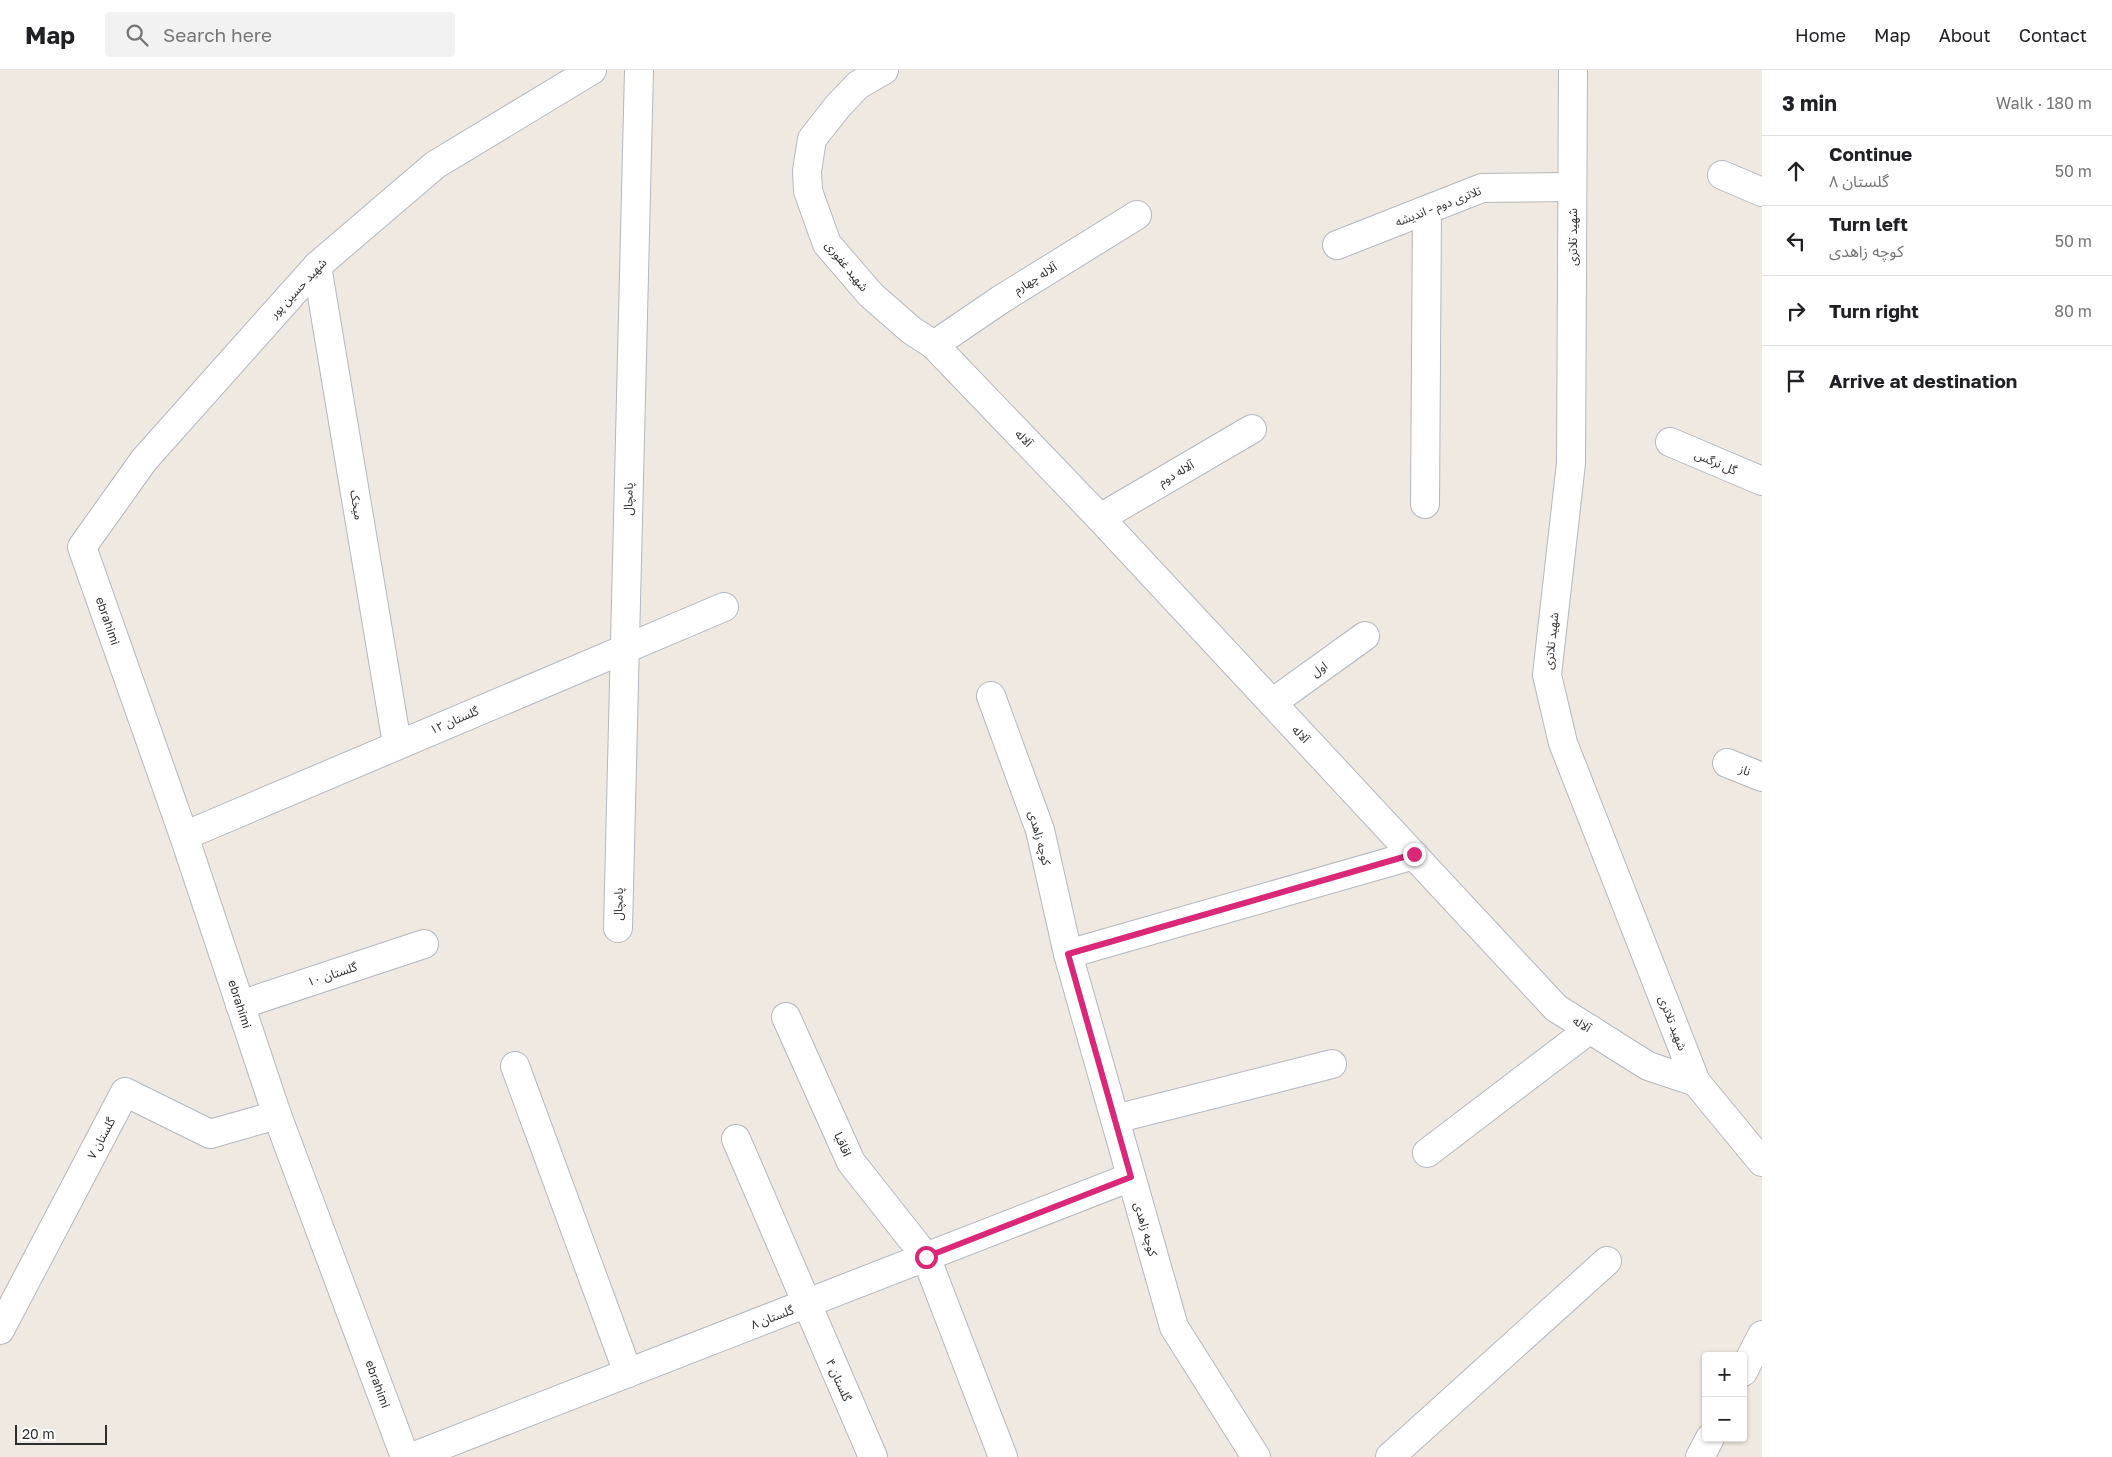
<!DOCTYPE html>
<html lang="en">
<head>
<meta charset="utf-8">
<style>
  body { margin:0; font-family:"Golos Text","Noto Sans Arabic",sans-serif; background:#f2f2f2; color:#202124 }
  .controls { position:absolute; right:15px; bottom:15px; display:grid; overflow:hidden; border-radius:5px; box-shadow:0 1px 4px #0004 }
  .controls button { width:45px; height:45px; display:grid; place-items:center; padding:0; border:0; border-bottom:1px solid #e0e0e0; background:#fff; color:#202124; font:25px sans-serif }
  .scale { position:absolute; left:15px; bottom:12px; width:92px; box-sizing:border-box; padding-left:5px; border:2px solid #2e2e2e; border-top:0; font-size:14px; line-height:18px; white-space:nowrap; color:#2e2e2e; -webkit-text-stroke:4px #fff; paint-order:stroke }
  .stop { position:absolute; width:15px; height:15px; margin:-11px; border:4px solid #db2777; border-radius:50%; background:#fff }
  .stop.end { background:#db2777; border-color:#fff; box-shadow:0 1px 5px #0008 }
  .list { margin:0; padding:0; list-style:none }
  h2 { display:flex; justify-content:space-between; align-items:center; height:65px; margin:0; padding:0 20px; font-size:21px }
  h2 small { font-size:16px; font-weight:400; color:#757577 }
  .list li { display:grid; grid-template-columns:32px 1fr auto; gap:15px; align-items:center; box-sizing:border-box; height:70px; padding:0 20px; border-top:1px solid #e0e0e0 }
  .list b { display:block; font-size:19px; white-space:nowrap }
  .list p { margin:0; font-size:16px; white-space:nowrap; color:#757577 }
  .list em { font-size:16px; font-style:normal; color:#757577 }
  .icon { flex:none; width:28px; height:28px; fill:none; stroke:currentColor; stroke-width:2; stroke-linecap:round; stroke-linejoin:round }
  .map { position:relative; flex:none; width:1762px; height:1387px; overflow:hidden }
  header { display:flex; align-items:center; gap:30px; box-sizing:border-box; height:70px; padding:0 25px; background:#fff; border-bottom:1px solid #e0e0e0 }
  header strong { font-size:24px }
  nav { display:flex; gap:28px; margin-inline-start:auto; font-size:18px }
  .search { width:350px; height:45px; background:#f2f2f2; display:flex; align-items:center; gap:12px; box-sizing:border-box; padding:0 18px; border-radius:5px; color:#757577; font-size:19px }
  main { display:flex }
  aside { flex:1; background:#fff }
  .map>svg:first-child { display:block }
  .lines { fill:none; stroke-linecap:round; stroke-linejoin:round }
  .minor-casing { stroke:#b4b7c1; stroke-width:30 }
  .minor { stroke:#fff; stroke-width:28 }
  .route { stroke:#db2777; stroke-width:6 }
  .labels { text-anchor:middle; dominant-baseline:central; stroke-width:4; stroke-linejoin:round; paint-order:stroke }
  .street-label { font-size:12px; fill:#2e2e2e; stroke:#fff }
</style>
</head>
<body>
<header>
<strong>Map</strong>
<div class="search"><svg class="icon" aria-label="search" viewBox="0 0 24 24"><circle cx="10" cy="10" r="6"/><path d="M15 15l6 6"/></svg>Search here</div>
<nav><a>Home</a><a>Map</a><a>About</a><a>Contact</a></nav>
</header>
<main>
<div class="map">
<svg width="1762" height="1387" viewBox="0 0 1762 1387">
  <rect width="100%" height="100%" fill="#efe9e1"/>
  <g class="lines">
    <defs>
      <g id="minor">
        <polyline points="884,0 858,15 838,36 812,69 807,101 808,121 827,174 871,225 911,260 934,275 1100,448 1556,938 1648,996 1696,1012"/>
        <polyline points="1573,0 1571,393 1547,605 1563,673 1696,1012 1762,1092"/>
        <polyline points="1722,105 1762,122"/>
        <polyline points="1337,175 1482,118 1572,117"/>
        <polyline points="317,196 397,674"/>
        <polyline points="934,275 1000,230 1137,145"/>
        <polyline points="1670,372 1762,411"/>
        <polyline points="1425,434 1427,140"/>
        <polyline points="1100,448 1252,359"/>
        <polyline points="991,626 1040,760 1068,884 1174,1257 1256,1387"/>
        <polyline points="1272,633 1365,566"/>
        <polyline points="1727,693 1762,707"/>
        <polyline points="184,766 724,537"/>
        <polyline points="618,858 639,0"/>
        <polyline points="1068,884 1414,785"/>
        <polyline points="240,935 424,874"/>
        <polyline points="786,947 851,1092 926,1187 1003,1387"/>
        <polyline points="515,996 628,1303"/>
        <polyline points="1115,1049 1332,994"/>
        <polyline points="736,1069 873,1387"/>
        <polyline points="1427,1083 1590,959"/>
        <polyline points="0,1260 125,1022 210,1064 277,1045"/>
        <polyline points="1743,1302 1762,1265"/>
        <polyline points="405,1387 277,1045 184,766 82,477 144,390 317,196 435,95 592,0"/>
        <polyline points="412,1387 1131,1107"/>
        <polyline points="1390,1387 1607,1191"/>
        <polyline points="1700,1387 1710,1368"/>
      </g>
    </defs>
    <use href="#minor" class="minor-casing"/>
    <use href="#minor" class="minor"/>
  </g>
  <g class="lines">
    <polyline class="route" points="926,1187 1131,1107 1068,884 1414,784"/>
  </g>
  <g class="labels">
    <g class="street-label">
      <text transform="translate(1438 136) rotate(-21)">تلاتری دوم - اندیشه</text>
      <text transform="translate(1572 167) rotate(-90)">شهید تلاتری</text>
      <text transform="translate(847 196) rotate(51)">شهید غفوری</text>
      <text transform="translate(1035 208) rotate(-32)">آلاله چهارم</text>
      <text transform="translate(298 218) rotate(-47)">شهید حسین پور</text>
      <text transform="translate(1024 368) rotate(46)">آلاله</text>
      <text transform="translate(1716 392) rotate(23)">گل نرگس</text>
      <text transform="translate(1176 403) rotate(-30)">آلاله دوم</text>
      <text transform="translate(628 429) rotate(-89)">پامچال</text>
      <text transform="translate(357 435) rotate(81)">میخک</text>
      <text transform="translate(108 551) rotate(71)">ebrahimi</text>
      <text transform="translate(1551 571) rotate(-84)">شهید تلاتری</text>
      <text transform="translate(1319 599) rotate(-36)">اول</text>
      <text transform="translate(454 650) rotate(-23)">گلستان ۱۲</text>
      <text transform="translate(1301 664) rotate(47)">آلاله</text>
      <text transform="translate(1745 700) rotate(21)">ناز</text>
      <text transform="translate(1040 768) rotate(75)">کوچه زاهدی</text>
      <text transform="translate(618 834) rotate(-89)">پامچال</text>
      <text transform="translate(332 904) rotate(-18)">گلستان ۱۰</text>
      <text transform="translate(240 934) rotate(72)">ebrahimi</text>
      <text transform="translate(1673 953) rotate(69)">شهید تلاتری</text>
      <text transform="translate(1582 954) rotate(32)">آلاله</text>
      <text transform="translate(101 1068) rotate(-62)">گلستان ۷</text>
      <text transform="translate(843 1074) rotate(66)">اقاقیا</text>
      <text transform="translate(1146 1159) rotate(74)">کوچه زاهدی</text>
      <text transform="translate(772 1247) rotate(-21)">گلستان ۸</text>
      <text transform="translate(839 1310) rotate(66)">گلستان ۴</text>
      <text transform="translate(378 1314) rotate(70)">ebrahimi</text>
    </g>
  </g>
</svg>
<div class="controls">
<button>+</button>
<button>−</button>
</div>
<div class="scale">20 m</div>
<div class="stop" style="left:926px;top:1187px"></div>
<div class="stop end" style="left:1414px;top:784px"></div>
</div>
<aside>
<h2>3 min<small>Walk · 180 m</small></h2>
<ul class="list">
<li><svg class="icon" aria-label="ahead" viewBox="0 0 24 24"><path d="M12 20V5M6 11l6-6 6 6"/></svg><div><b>Continue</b><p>گلستان ۸</p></div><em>50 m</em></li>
<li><svg class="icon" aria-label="left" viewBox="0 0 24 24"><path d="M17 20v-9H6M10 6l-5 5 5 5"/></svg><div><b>Turn left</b><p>کوچه زاهدی</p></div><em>50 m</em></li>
<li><svg class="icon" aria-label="right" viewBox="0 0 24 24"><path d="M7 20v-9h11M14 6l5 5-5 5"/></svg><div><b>Turn right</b></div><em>80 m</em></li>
<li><svg class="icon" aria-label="arrive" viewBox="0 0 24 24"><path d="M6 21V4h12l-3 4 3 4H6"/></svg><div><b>Arrive at destination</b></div></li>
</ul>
</aside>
</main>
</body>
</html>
